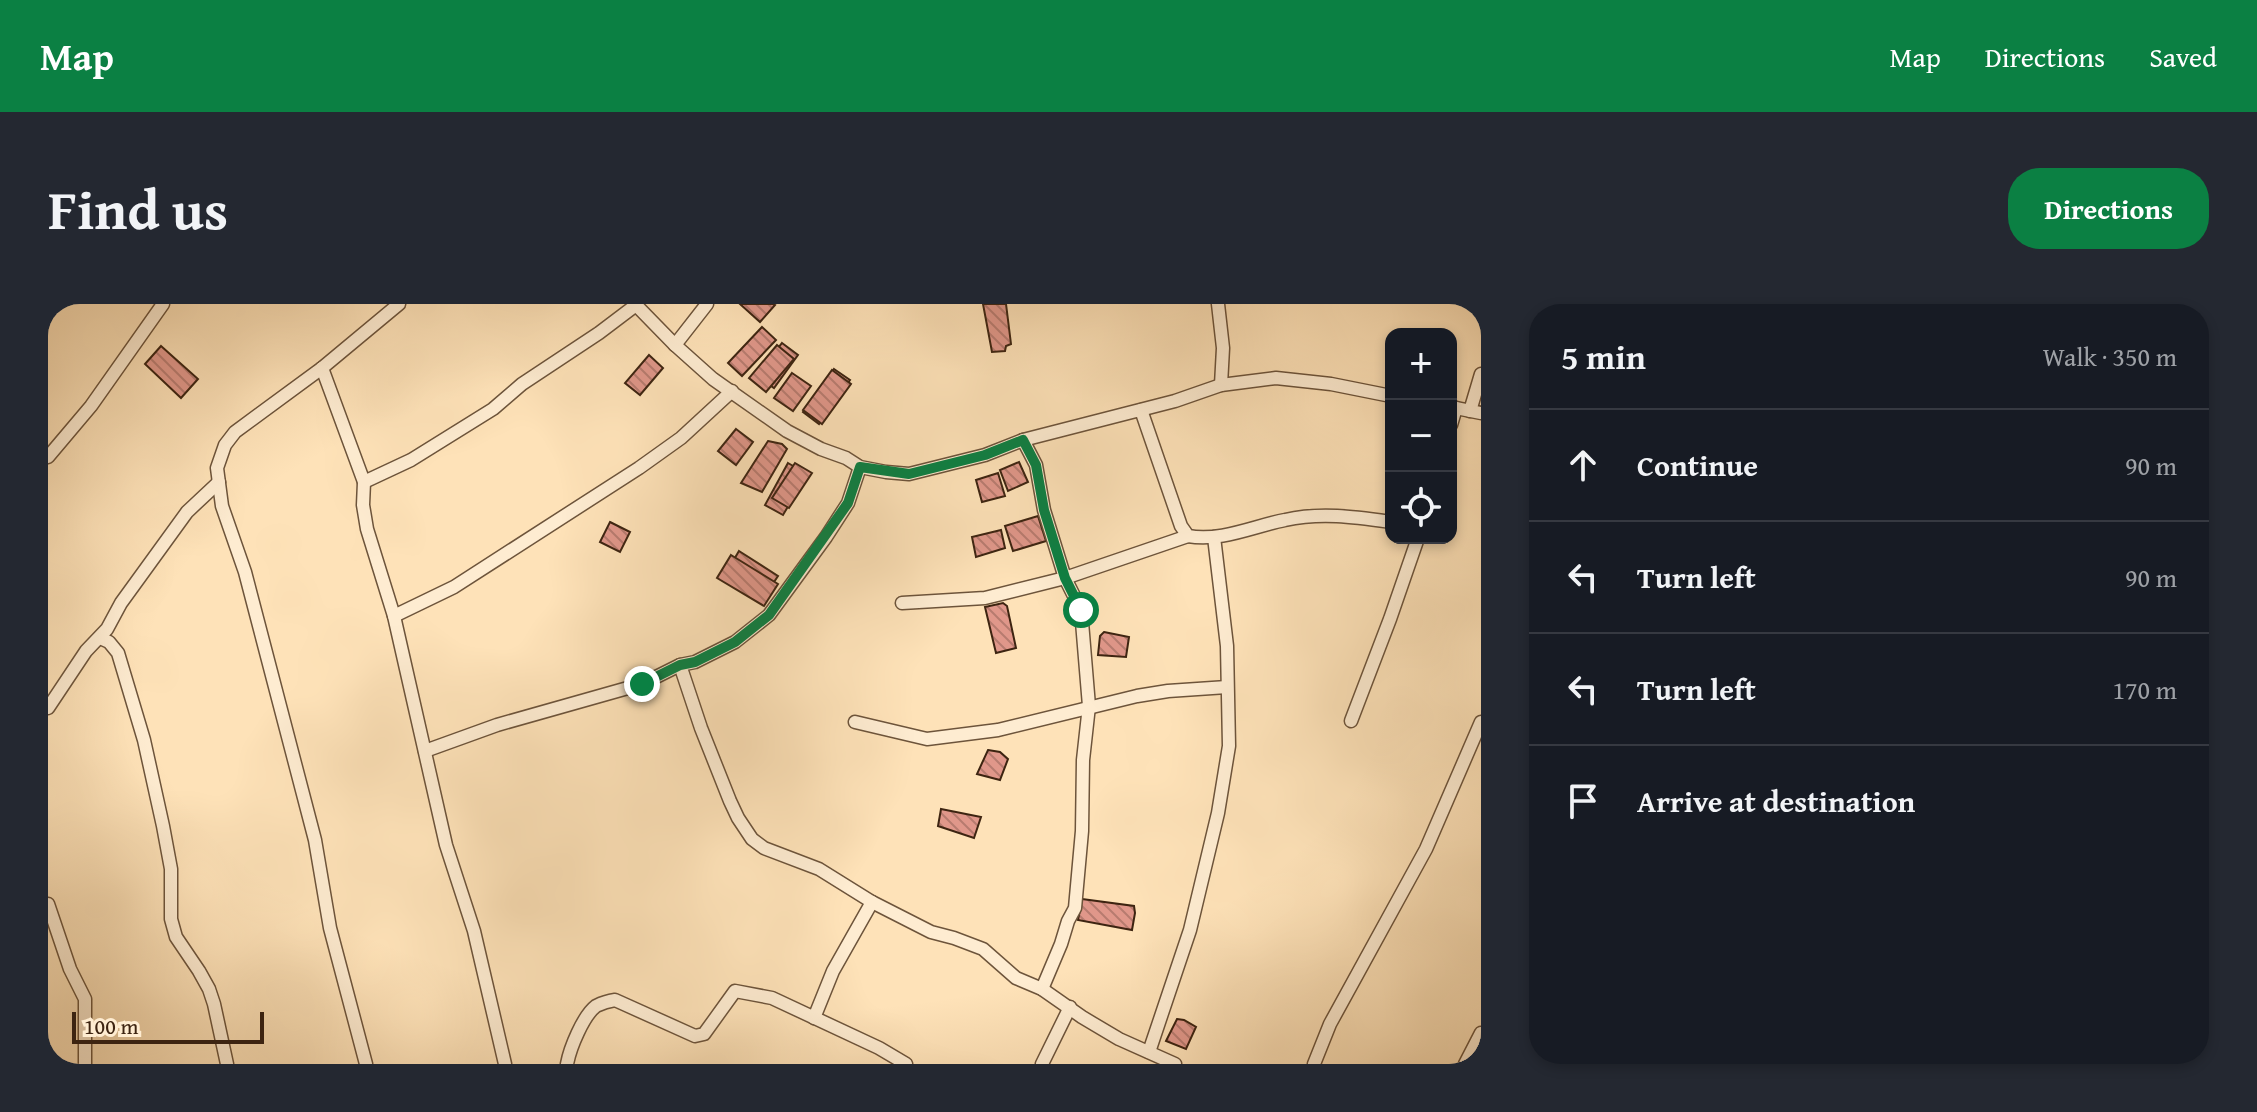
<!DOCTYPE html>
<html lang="en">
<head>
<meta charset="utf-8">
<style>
  body { margin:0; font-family:"Gentium Book Plus",serif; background:#242831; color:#f1f3f6 }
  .controls { position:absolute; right:24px; top:24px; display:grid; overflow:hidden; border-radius:16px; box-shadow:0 4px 12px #0003 }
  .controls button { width:72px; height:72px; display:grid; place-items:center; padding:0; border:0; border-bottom:2px solid #363941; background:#171b24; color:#f1f3f6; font:40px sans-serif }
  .scale { position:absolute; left:24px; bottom:20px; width:192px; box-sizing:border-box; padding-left:8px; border:4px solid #3d2411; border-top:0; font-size:22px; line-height:28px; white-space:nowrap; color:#3d2411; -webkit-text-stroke:6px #feecd1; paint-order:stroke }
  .stop { position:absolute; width:24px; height:24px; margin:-18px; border:6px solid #0b8043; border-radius:50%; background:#fff }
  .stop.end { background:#0b8043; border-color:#fff; box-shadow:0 2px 8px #0008 }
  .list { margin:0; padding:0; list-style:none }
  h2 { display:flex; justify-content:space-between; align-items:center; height:104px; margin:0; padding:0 32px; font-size:34px }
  h2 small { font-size:26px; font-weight:400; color:#9ea1a6 }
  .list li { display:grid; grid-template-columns:52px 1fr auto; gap:24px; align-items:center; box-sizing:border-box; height:112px; padding:0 32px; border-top:2px solid #363941 }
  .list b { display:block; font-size:30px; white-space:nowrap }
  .list em { font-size:26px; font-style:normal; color:#9ea1a6 }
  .icon { flex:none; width:44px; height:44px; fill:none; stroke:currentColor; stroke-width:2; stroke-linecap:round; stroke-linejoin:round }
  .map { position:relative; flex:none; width:1433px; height:760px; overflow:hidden; border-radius:32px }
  header { display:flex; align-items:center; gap:48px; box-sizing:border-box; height:112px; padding:0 40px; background:#0b8043; color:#fff }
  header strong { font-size:38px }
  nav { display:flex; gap:44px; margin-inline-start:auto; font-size:28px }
  .intro { display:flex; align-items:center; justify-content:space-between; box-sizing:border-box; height:192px; padding:0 48px }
  h1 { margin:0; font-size:56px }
  .button { padding:20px 36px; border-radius:32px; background:#0b8043; color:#fff; font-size:28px; font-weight:700 }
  main { display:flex; gap:48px; padding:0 48px }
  aside { flex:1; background:#171b24; border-radius:32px; box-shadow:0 4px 12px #0003 }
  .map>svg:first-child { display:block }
  .building { fill:url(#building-back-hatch); stroke:#3d2411; stroke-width:2 }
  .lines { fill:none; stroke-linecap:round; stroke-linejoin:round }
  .street-casing { stroke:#6d543b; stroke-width:15 }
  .street { stroke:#feecd1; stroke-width:12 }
  .route { stroke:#0b8043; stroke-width:10 }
</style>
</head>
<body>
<header>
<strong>Map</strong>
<nav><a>Map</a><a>Directions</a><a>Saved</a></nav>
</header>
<div class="intro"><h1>Find us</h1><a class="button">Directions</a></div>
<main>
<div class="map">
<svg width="1433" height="760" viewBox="0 0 1433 760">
  <defs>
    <pattern id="building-back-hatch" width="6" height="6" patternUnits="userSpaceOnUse" patternTransform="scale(2)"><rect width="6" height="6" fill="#e0978a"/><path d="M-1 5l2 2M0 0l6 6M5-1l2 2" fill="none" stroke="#b77b6f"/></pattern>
  </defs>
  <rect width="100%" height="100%" fill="#fee2b8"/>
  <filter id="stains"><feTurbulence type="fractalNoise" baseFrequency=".0025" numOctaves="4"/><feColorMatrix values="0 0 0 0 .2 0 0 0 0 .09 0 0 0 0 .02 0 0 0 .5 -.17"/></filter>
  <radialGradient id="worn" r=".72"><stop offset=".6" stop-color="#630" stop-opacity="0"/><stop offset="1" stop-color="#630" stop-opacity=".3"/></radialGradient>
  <g class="building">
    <polygon points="692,0 725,0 727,1 712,18"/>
    <polygon points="935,0 958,0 963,40 958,42 957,47 944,48"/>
    <polygon points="714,23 728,36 694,72 680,59"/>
    <polygon points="734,39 750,51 726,84 709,72"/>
    <polygon points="729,41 746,55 718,88 701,74"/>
    <polygon points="113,42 150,75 133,94 97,60"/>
    <polygon points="601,51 615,64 592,91 577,79"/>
    <polygon points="786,65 802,76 771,120 755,108"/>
    <polygon points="784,66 803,80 774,120 755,106"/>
    <polygon points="744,69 763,82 745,107 726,94"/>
    <polygon points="688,125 705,138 688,161 670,147"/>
    <polygon points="720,137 734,140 739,145 714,188 693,179"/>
    <polygon points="971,158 980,178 960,187 952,166"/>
    <polygon points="740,159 759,170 735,211 717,201"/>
    <polygon points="747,159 764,169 741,204 724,194"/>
    <polygon points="950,169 957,192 934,198 928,176"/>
    <polygon points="990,212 998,237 965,247 957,222"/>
    <polygon points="562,218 582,228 572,248 552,238"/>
    <polygon points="953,226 957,244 928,253 924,233"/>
    <polygon points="691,247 730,272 716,293 678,269"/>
    <polygon points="683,251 730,280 716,302 669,274"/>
    <polygon points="955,299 959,302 968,344 948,349 937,303"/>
    <polygon points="1056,328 1081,333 1078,353 1050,351 1052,332"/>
    <polygon points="940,446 952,448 960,455 952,476 929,470"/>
    <polygon points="893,505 933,513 926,534 890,522"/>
    <polygon points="1034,595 1086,602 1087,609 1084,626 1030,616"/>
    <polygon points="1129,715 1136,716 1148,723 1138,745 1118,737"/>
  </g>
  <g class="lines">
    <defs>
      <g id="street">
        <polyline points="587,0 627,41 665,75 739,127 773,145 798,154 812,163 838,168 861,170 937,151 975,136 1127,97 1173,81 1228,74 1283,80 1343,92"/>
        <polyline points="1170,0 1175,44 1173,81"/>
        <polyline points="627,41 659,0"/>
        <polyline points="274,64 316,178 315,201 319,225 346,312 398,541 426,627 457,760"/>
        <polyline points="1403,103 1433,109"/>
        <path d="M1093 106 1133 222 1140 232C1173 238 1206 222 1237 216 1273 208 1307 213 1343 218"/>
        <polyline points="1422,107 1433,70"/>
        <polyline points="1403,121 1408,104"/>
        <polyline points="975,136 988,161 996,206 1017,274 1033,306 1041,402 1035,456 1034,527 1027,604 1020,617 1013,640 994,685"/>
        <polyline points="0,153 43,102 115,0"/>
        <polyline points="316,178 363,156 445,105 474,80 551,29 588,1"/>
        <polyline points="854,299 937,294 1017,274 1140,232"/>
        <polyline points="346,312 406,283 591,164 633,134 684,87"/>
        <polyline points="52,334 61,338 70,349 96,436 115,522 123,565 123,615 128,633 151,667 161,685 166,700 179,760"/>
        <polyline points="632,361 653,424 682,497 690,514 704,535 716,544 771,565 824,598 883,628 906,634 935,645 968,674 994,685 1034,713 1071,735 1127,760"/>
        <polyline points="0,404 38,347 59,325 73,299 139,208 171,178"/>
        <polyline points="1303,417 1342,315 1370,234"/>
        <polyline points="807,418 879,435 950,426 1089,392 1120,387 1179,383"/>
        <polyline points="377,447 449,421 594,380 632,361 647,358 687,338 721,311 778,233 800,199 812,163"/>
        <polyline points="0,600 22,665 37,695 37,760"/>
        <polyline points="766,714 785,667 824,598"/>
        <polyline points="1101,748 1142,626 1170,509 1181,442 1179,342 1166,233"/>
        <polyline points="318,760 282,624 267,536 197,268 174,202 169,164 177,141 187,128 274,64 351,0"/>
        <path d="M519 760C522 744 535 712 548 702 554 699 560 697 567 696L647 732 656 730 687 687 724 694 831 744 858 760"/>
        <polyline points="994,760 1022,703"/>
        <polyline points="1266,760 1282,720 1378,545 1433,418"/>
        <polyline points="1417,760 1433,729"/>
      </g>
    </defs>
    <use href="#street" class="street-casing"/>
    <use href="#street" class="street"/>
  </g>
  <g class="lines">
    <polyline class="route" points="594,380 632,361 647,358 687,338 721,311 800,199 812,163 861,170 937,151 975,136 988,161 996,206 1017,274 1033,306"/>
  </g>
  <rect width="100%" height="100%" filter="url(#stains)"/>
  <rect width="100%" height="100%" fill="url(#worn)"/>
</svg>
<div class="controls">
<button>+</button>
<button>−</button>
<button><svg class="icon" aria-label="locate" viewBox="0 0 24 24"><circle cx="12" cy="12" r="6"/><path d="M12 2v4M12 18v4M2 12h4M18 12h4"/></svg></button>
</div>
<div class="scale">100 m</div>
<div class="stop" style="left:1033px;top:306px"></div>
<div class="stop end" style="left:594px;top:380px"></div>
</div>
<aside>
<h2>5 min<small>Walk · 350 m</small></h2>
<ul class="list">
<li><svg class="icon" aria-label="ahead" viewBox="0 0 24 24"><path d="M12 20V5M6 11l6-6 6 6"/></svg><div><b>Continue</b></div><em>90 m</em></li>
<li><svg class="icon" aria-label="left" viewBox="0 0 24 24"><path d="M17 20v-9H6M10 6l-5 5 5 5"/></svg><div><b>Turn left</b></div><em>90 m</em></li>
<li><svg class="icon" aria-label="left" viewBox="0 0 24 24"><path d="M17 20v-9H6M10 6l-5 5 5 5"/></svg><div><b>Turn left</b></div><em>170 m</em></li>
<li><svg class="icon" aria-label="arrive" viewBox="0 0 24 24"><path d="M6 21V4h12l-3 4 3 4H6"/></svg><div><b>Arrive at destination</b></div></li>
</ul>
</aside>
</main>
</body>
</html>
